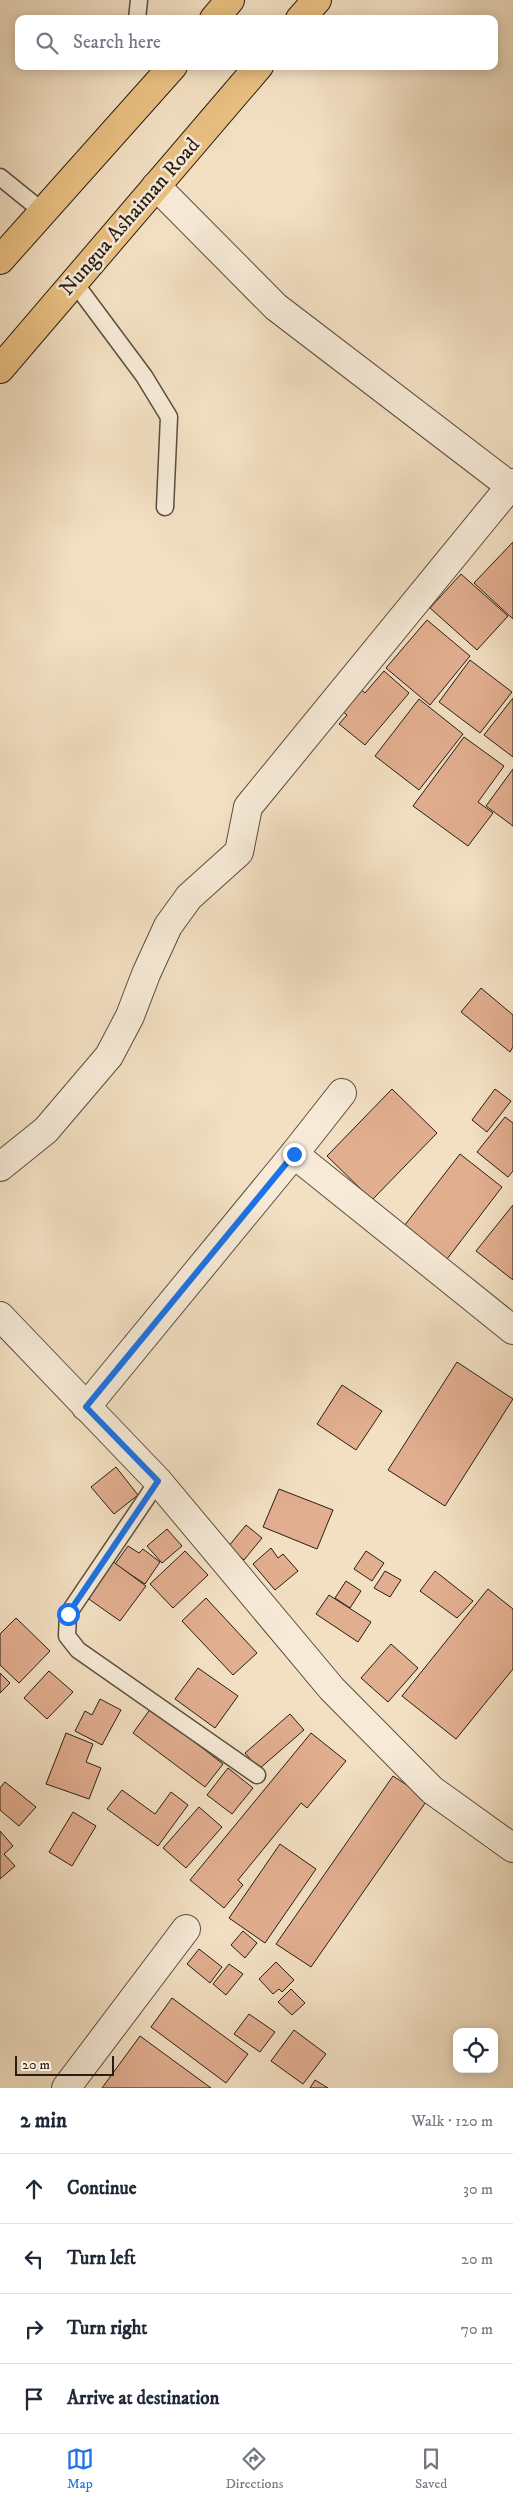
<!DOCTYPE html>
<html lang="en">
<head>
<meta charset="utf-8">
<style>
  body { margin:0; font-family:"IM FELL DW Pica",serif; background:#f6f6f7; color:#1f2937 }
  .controls { position:absolute; right:15px; bottom:15px; display:grid; overflow:hidden; border-radius:10px; box-shadow:0 2px 12px #0003 }
  .controls button { width:45px; height:45px; display:grid; place-items:center; padding:0; border:0; border-bottom:1px solid #e0e1e3; background:#fff; color:#1f2937; font:25px sans-serif }
  .scale { position:absolute; left:15px; bottom:12px; width:99px; box-sizing:border-box; padding-left:5px; border:2px solid #281e14; border-top:0; font-size:14px; line-height:18px; white-space:nowrap; color:#281e14; -webkit-text-stroke:4px #f7ebd8; paint-order:stroke }
  .stop { position:absolute; width:15px; height:15px; margin:-11px; border:4px solid #1a73e8; border-radius:50%; background:#fff }
  .stop.end { background:#1a73e8; border-color:#fff; box-shadow:0 1px 5px #0008 }
  .list { margin:0; padding:0; list-style:none }
  h2 { display:flex; justify-content:space-between; align-items:center; height:65px; margin:0; padding:0 20px; font-size:21px }
  h2 small { font-size:16px; font-weight:400; color:#747a83 }
  .list li { display:grid; grid-template-columns:32px 1fr auto; gap:15px; align-items:center; box-sizing:border-box; height:70px; padding:0 20px; border-top:1px solid #e0e1e3 }
  .list b { display:block; font-size:19px; white-space:nowrap }
  .list em { font-size:16px; font-style:normal; color:#747a83 }
  .icon { flex:none; width:28px; height:28px; fill:none; stroke:currentColor; stroke-width:2; stroke-linecap:round; stroke-linejoin:round }
  .map { position:relative; flex:none; width:513px; height:2088px; overflow:hidden }
  .search { position:absolute; background:#fff; box-shadow:0 2px 12px #0003; left:15px; right:15px; top:15px; height:55px; display:flex; align-items:center; gap:12px; box-sizing:border-box; padding:0 18px; border-radius:10px; color:#747a83; font-size:19px }
  .sheet { height:345px; background:#fff }
  nav { display:flex; justify-content:space-around; align-items:center; box-sizing:border-box; height:70px; border-top:1px solid #e0e1e3; background:#fff; font-size:14px; color:#747a83 }
  nav a { display:grid; justify-items:center; gap:2px }
  nav .on { color:#1a73e8 }
  .map>svg:first-child { display:block }
  .building { fill:#e2ae90; stroke:#281e14 }
  .lines { fill:none; stroke-linecap:round; stroke-linejoin:round }
  .service-casing { stroke:#5b4e40; stroke-width:19 }
  .minor-casing { stroke:#5b4e40; stroke-width:30 }
  .primary-casing { stroke:#281e14; stroke-width:30 }
  .service { stroke:#f7ebd8; stroke-width:16 }
  .minor { stroke:#f7ebd8; stroke-width:28 }
  .primary { stroke:#eac082; stroke-width:28 }
  .route { stroke:#1a73e8; stroke-width:6 }
  .labels { text-anchor:middle; dominant-baseline:central; stroke-width:5; stroke-linejoin:round; paint-order:stroke }
  .street-label { font-size:21px; fill:#281e14; stroke:#f7ebd8 }
</style>
</head>
<body>
<div class="map">
<svg width="513" height="2088" viewBox="0 0 513 2088">
  <rect width="100%" height="100%" fill="#f3e0c3"/>
  <filter id="stains"><feTurbulence type="fractalNoise" baseFrequency=".004" numOctaves="4"/><feColorMatrix values="0 0 0 0 .2 0 0 0 0 .09 0 0 0 0 .02 0 0 0 .5 -.17"/></filter>
  <radialGradient id="worn" r=".72"><stop offset=".6" stop-color="#630" stop-opacity="0"/><stop offset="1" stop-color="#630" stop-opacity=".3"/></radialGradient>
  <g class="building">
    <polygon points="513,542 513,619 474,583"/>
    <polygon points="461,574 508,616 477,650 430,608"/>
    <polygon points="427,620 470,656 430,705 386,668"/>
    <polygon points="470,660 512,692 480,733 439,702"/>
    <polygon points="384,671 409,693 365,745 339,724 347,715 337,707 356,685 365,693"/>
    <polygon points="513,698 513,757 484,735"/>
    <polygon points="419,699 463,734 419,790 375,756"/>
    <polygon points="464,737 504,766 478,802 493,813 468,846 413,806"/>
    <polygon points="513,769 513,826 486,806"/>
    <polygon points="481,988 513,1015 513,1047 510,1052 461,1012"/>
    <polygon points="392,1089 437,1133 372,1200 327,1156"/>
    <polygon points="495,1089 511,1101 487,1132 472,1120"/>
    <polygon points="505,1117 513,1123 513,1171 508,1177 477,1152"/>
    <polygon points="460,1154 502,1187 444,1263 401,1230"/>
    <polygon points="513,1205 513,1280 476,1251"/>
    <polygon points="457,1362 513,1399 445,1506 388,1470"/>
    <polygon points="342,1385 382,1411 356,1450 317,1424"/>
    <polygon points="116,1467 138,1495 114,1514 91,1487"/>
    <polygon points="279,1489 333,1510 317,1549 263,1527"/>
    <polygon points="246,1525 262,1538 244,1560 228,1547"/>
    <polygon points="167,1529 182,1546 162,1563 147,1546"/>
    <polygon points="128,1546 139,1553 143,1549 160,1562 145,1584 115,1564"/>
    <polygon points="271,1548 278,1558 283,1554 298,1571 275,1590 253,1564"/>
    <polygon points="185,1551 208,1575 173,1608 150,1584"/>
    <polygon points="366,1551 384,1563 372,1581 354,1569"/>
    <polygon points="112,1561 146,1586 120,1621 86,1597"/>
    <polygon points="385,1571 401,1580 390,1597 374,1588"/>
    <polygon points="435,1571 473,1601 457,1618 420,1591"/>
    <polygon points="346,1581 361,1591 350,1608 335,1598"/>
    <polygon points="488,1589 513,1609 513,1669 456,1739 402,1696"/>
    <polygon points="329,1595 371,1622 358,1642 316,1614"/>
    <polygon points="206,1598 257,1653 233,1675 182,1621"/>
    <polygon points="16,1618 50,1651 19,1683 0,1665 0,1634"/>
    <polygon points="391,1644 418,1668 388,1702 361,1678"/>
    <polygon points="198,1668 238,1696 215,1728 175,1699"/>
    <polygon points="49,1671 73,1692 47,1719 24,1698"/>
    <polygon points="0,1673 10,1683 0,1693"/>
    <polygon points="100,1699 121,1710 102,1745 75,1731 85,1711 92,1715"/>
    <polygon points="151,1708 223,1764 205,1787 133,1733"/>
    <polygon points="290,1714 304,1730 259,1769 245,1753"/>
    <polygon points="66,1733 93,1744 86,1762 101,1768 89,1799 46,1784"/>
    <polygon points="311,1733 346,1761 307,1808 301,1803 238,1880 243,1885 224,1908 190,1880"/>
    <polygon points="228,1768 253,1788 232,1814 207,1795"/>
    <polygon points="393,1776 428,1799 311,1967 276,1944"/>
    <polygon points="5,1782 36,1807 19,1826 0,1810 0,1788"/>
    <polygon points="122,1790 155,1814 171,1792 188,1805 158,1846 107,1809"/>
    <polygon points="199,1807 222,1827 186,1868 163,1848"/>
    <polygon points="73,1812 96,1826 72,1866 49,1852"/>
    <polygon points="0,1831 13,1846 4,1854 15,1866 0,1879"/>
    <polygon points="280,1844 316,1869 265,1943 229,1918"/>
    <polygon points="243,1931 257,1943 245,1958 231,1945"/>
    <polygon points="199,1949 222,1967 210,1983 187,1964"/>
    <polygon points="276,1962 294,1980 282,1992 279,1989 273,1994 259,1979"/>
    <polygon points="229,1964 243,1974 226,1995 213,1984"/>
    <polygon points="291,1989 305,2003 292,2015 278,2002"/>
    <polygon points="172,1998 248,2054 226,2083 151,2027"/>
    <polygon points="249,2014 275,2032 260,2052 234,2034"/>
    <polygon points="294,2030 326,2054 303,2084 271,2061"/>
    <polygon points="140,2036 211,2088 102,2088"/>
    <polygon points="315,2080 328,2088 310,2088"/>
  </g>
  <g class="lines">
    <defs>
      <g id="service">
        <polyline points="137,19 139,0"/>
        <polyline points="0,177 42,211"/>
        <polyline points="74,282 144,376 169,417 165,507"/>
        <polyline points="158,1481 68,1614 67,1636 78,1650 257,1775"/>
      </g>
      <g id="minor">
        <polyline points="156,186 276,307 510,486"/>
        <polyline points="294,1154 513,1330"/>
        <polyline points="0,1167 46,1130 109,1056 130,1016 146,974 168,926 189,897 239,852 248,807 513,483"/>
        <polyline points="0,1316 158,1481 332,1689 432,1790 513,1848"/>
        <polyline points="86,1407 294,1154 342,1093"/>
        <polyline points="66,2088 186,1929"/>
      </g>
      <g id="primary">
        <polyline points="214,19 230,0"/>
        <polyline points="300,19 317,0"/>
        <polyline points="0,260 173,66"/>
        <polyline points="0,369 259,66"/>
      </g>
    </defs>
    <use href="#service" class="service-casing"/>
    <use href="#minor" class="minor-casing"/>
    <use href="#primary" class="primary-casing"/>
    <use href="#service" class="service"/>
    <use href="#minor" class="minor"/>
    <use href="#primary" class="primary"/>
  </g>
  <g class="lines">
    <polyline class="route" points="68,1614 158,1481 86,1407 294,1154"/>
  </g>
  <g class="labels">
    <g class="street-label">
      <text transform="translate(130 217) rotate(-49)">Nungua Ashaiman Road</text>
    </g>
  </g>
  <rect width="100%" height="100%" filter="url(#stains)"/>
  <rect width="100%" height="100%" fill="url(#worn)"/>
</svg>
<div class="controls">
<button><svg class="icon" aria-label="locate" viewBox="0 0 24 24"><circle cx="12" cy="12" r="6"/><path d="M12 2v4M12 18v4M2 12h4M18 12h4"/></svg></button>
</div>
<div class="scale">20 m</div>
<div class="stop" style="left:68px;top:1614px"></div>
<div class="stop end" style="left:294px;top:1154px"></div>
<div class="search"><svg class="icon" aria-label="search" viewBox="0 0 24 24"><circle cx="10" cy="10" r="6"/><path d="M15 15l6 6"/></svg>Search here</div>
</div>
<section class="sheet">
<h2>2 min<small>Walk · 120 m</small></h2>
<ul class="list">
<li><svg class="icon" aria-label="ahead" viewBox="0 0 24 24"><path d="M12 20V5M6 11l6-6 6 6"/></svg><div><b>Continue</b></div><em>30 m</em></li>
<li><svg class="icon" aria-label="left" viewBox="0 0 24 24"><path d="M17 20v-9H6M10 6l-5 5 5 5"/></svg><div><b>Turn left</b></div><em>20 m</em></li>
<li><svg class="icon" aria-label="right" viewBox="0 0 24 24"><path d="M7 20v-9h11M14 6l5 5-5 5"/></svg><div><b>Turn right</b></div><em>70 m</em></li>
<li><svg class="icon" aria-label="arrive" viewBox="0 0 24 24"><path d="M6 21V4h12l-3 4 3 4H6"/></svg><div><b>Arrive at destination</b></div></li>
</ul>
</section>
<nav>
<a class="on"><svg class="icon" aria-label="map" viewBox="0 0 24 24"><path d="M3 6l6-2 6 2 6-2v14l-6 2-6-2-6 2zM9 4v14M15 6v14"/></svg>Map</a>
<a><svg class="icon" aria-label="directions" viewBox="0 0 24 24"><path d="M12 3l9 9-9 9-9-9zM9 14v-3h6M13 9l2 2-2 2"/></svg>Directions</a>
<a><svg class="icon" aria-label="saved" viewBox="0 0 24 24"><path d="M7 4h10v16l-5-4-5 4z"/></svg>Saved</a>
</nav>
</body>
</html>
